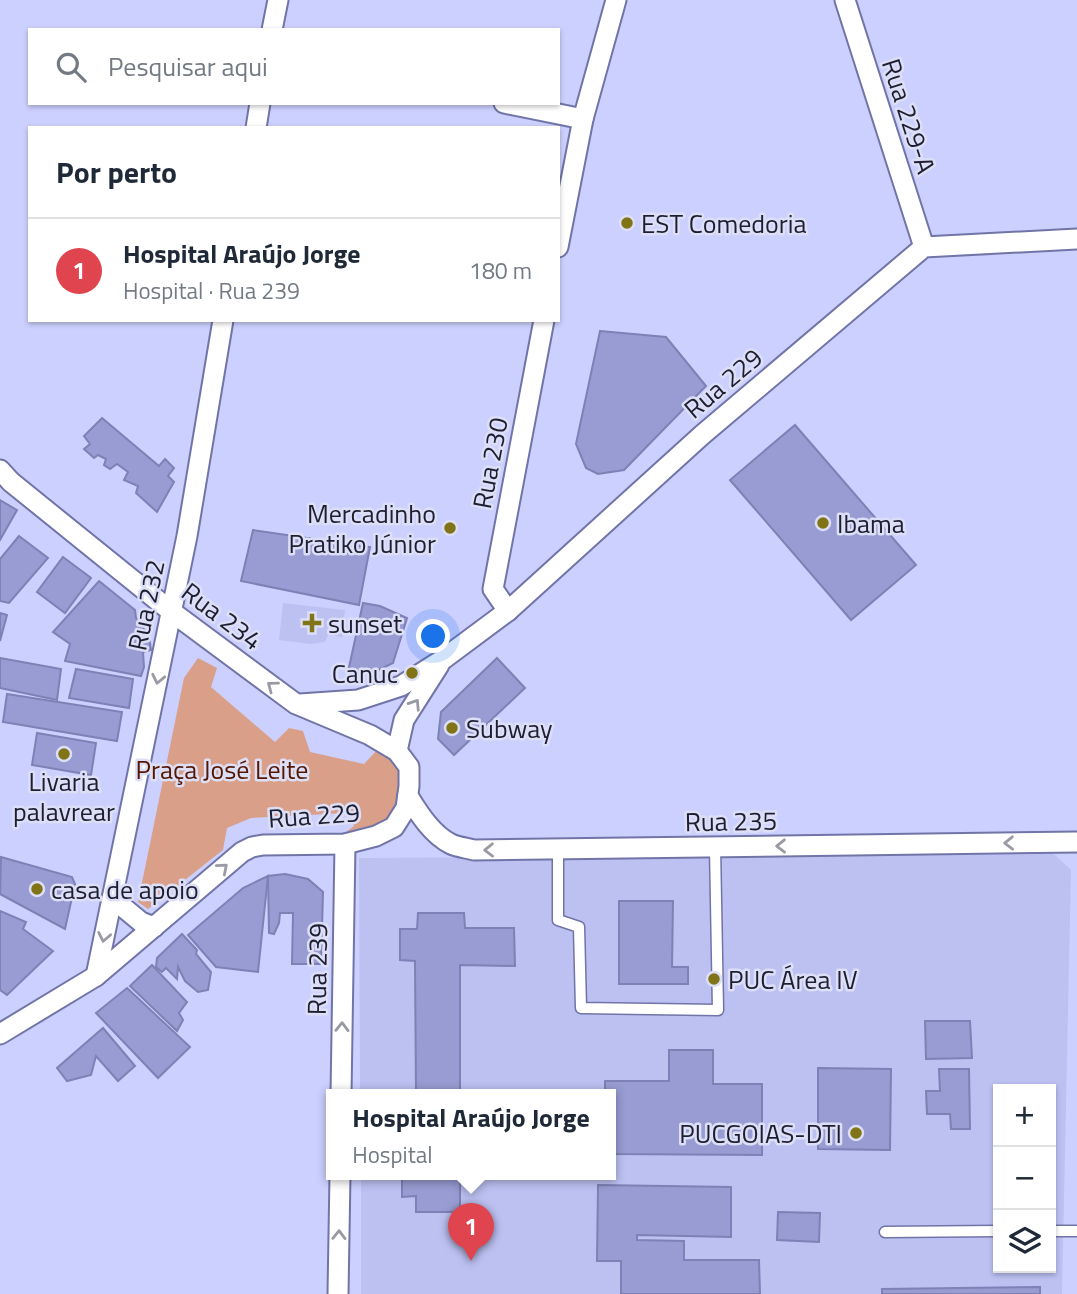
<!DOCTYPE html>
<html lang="pt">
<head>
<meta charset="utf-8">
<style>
  body { margin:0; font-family:"Titillium Web",sans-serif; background:#f6f6f7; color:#1f2937 }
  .controls { position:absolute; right:21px; bottom:21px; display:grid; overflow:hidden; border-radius:0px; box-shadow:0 2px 5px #0004 }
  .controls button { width:63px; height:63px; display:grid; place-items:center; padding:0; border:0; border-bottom:2px solid #e0e1e3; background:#fff; color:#1f2937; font:35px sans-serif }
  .you { position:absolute; left:434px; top:637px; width:24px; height:24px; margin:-18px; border:5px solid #fff; border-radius:50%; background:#1a73e8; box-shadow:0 0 0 10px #1a73e833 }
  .badge { display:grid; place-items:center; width:46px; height:46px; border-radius:50%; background:#2563eb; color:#fff; font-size:23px; font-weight:700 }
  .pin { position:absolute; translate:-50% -58px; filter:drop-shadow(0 2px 4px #0008) }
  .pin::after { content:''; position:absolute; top:37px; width:24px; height:21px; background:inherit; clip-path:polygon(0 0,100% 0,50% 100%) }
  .popup { position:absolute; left:326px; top:1089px; width:290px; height:91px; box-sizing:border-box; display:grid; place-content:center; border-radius:0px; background:#fff; filter:drop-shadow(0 2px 5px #0005); font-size:23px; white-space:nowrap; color:#747a83 }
  .popup b { font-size:26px; color:#1f2937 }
  .popup::after { content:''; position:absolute; left:50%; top:100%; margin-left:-14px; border:14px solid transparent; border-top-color:#fff }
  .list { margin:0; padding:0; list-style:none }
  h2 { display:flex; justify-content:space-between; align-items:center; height:91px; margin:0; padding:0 28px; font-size:30px }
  h2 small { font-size:23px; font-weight:400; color:#747a83 }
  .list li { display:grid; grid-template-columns:46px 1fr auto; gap:21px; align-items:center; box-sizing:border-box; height:105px; padding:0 28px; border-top:2px solid #e0e1e3 }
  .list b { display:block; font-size:26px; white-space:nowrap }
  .list p { margin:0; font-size:23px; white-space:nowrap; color:#747a83 }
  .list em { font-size:23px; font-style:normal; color:#747a83 }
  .icon { flex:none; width:38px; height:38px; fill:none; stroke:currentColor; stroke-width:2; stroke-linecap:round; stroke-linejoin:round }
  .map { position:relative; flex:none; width:1077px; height:1294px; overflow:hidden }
  .search { position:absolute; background:#fff; box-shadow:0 2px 5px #0004; left:28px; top:28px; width:532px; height:77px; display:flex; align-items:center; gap:18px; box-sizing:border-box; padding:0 24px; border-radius:0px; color:#747a83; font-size:26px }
  .panel { position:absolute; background:#fff; box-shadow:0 2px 5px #0004; left:28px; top:126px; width:532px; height:196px; border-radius:0px }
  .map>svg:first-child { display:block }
  .built { fill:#bcc1f2; fill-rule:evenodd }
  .green { fill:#da9f89 }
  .building { fill:#989cd2; stroke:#7d81b5; stroke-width:2 }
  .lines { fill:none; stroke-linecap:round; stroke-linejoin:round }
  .lane-casing { stroke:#7174a7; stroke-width:13 }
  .street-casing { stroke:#7174a7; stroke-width:23 }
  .lane { stroke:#fff; stroke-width:10 }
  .street { stroke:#fff; stroke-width:19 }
  .oneway { stroke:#999aa3 }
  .poi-dot { fill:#817416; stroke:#dddff6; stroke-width:2.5 }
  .labels { text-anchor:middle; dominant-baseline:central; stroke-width:5; stroke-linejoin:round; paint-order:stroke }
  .street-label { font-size:26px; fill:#1d1e32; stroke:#dddff6 }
  .poi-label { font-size:26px; fill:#1d1e32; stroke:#dddff6; text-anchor:start }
  .park-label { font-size:26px; fill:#541600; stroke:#dddff6 }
</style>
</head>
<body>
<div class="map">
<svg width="1077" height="1294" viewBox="0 0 1077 1294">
  <rect width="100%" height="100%" fill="#ccd0fe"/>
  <g class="built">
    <polygon points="283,603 345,610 342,637 328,635 325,642 310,644 279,640"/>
    <path d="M1054 854 1071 870 1062 1294H361V1175H611V1095H360L359 858ZM998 1089H1051V1268H998Z"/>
  </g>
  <path class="green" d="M198 658 217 668 211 687 275 742 289 728 303 731 310 752 364 764 378 749 397 761C398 772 402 788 399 799 391 823 366 837 342 835L354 826 346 813 251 818 227 828 223 850 148 909 138 902 184 678Z"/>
  <g class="building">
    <polygon points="600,331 666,337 706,386 624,470 598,474 586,468 576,444"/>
    <polygon points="102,418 159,466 165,459 174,468 168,476 174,482 157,512 136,493 138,486 124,480 128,472 117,464 110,469 104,465 106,459 98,455 94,458 84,449 90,444 84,436"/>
    <polygon points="795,425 916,565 851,620 730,480"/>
    <polygon points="0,500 17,510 0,540"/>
    <polygon points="253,530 370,547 359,605 241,581"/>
    <polygon points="19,536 48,558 9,603 0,601 0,559"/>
    <polygon points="63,557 91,578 65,613 37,592"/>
    <polygon points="99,581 135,610 136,618 142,621 145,634 149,636 151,650 143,652 144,667 141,676 65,661 70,644 53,632"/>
    <polygon points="363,603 380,606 407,618 393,663 376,671 348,672"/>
    <polygon points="0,613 7,615 0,641"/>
    <polygon points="0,658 61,669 57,700 0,688"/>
    <polygon points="497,658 525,688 454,755 438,739 441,712"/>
    <polygon points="76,669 133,679 129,708 69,698"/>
    <polygon points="7,694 122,712 117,741 3,722"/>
    <polygon points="37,733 96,743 91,775 32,765"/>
    <polygon points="1,857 72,877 75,884 65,929 0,894"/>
    <polygon points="285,874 308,879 323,892 321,964 292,964 293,913 280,913 279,923 274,934 269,933 268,876"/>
    <polygon points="268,876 258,972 216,967 188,935 243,888"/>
    <polygon points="619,901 673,901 672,967 688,967 688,984 619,984"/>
    <polygon points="0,911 26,922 23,929 53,951 7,995 0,990"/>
    <polygon points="418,913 464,913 465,928 514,928 515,966 460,965 460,1095 416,1095 415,961 400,960 400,929 417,929"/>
    <polygon points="182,934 197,950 196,954 211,972 208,990 198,992 185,981 178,967 177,979 166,968 162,972 156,967 157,958"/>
    <polygon points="152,965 187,1002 179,1013 183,1020 177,1031 130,986"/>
    <polygon points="127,988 190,1047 158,1078 96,1013"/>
    <polygon points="925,1021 970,1021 972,1058 926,1059"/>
    <polygon points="103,1028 135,1066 118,1081 96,1056 91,1075 67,1081 57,1068"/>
    <polygon points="669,1050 713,1050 713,1084 762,1084 762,1155 611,1154 611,1095 605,1095 605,1081 669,1081"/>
    <polygon points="818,1068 891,1069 890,1150 818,1149"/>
    <polygon points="939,1069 969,1069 970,1129 951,1129 950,1114 927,1114 926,1091 940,1091"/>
    <polygon points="402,1175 460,1175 460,1212 416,1212 416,1196 402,1197"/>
    <polygon points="598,1185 731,1187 731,1237 637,1235 637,1240 684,1241 684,1260 759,1260 760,1294 621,1294 621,1261 597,1261"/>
    <polygon points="778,1212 820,1213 819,1242 777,1240"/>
    <polygon points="1040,1287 1040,1294 882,1294 882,1289"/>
  </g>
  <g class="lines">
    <defs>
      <g id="lane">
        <polyline points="558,849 558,920 579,927 581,1008 718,1010 715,847"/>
        <polyline points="1051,1231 1077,1231"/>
        <polyline points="885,1232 998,1231"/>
      </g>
      <g id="street">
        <polyline points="845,0 924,247"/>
        <polyline points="272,30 278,0"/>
        <polyline points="504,103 583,119"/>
        <polyline points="256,128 260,103"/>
        <polyline points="558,247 583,119 616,0"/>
        <polyline points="0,470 11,482 172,612 296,704 370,735 397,751 409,767 409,786 406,808 394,827 376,836 345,844 263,845 252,847 242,852 96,976 0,1034"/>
        <polyline points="508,611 493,589 544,320"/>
        <polyline points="300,704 358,700 401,686 442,660 508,611 702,435 924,247 1077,239"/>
        <polyline points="397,751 404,720 439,665"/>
        <path d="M408 796C418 812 432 835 451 844 457 847 467 848 474 850L1077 842"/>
        <polyline points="112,898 141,922 154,927"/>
        <polyline points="96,976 187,536 223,320"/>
        <polyline points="341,1095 345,844"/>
        <polyline points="338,1294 340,1175"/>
      </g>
    </defs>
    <use href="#lane" class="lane-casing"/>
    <use href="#street" class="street-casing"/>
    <use href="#lane" class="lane"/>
    <use href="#street" class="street"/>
  </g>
  <defs><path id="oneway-chevron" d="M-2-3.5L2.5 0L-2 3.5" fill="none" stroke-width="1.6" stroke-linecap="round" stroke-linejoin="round" transform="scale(1.75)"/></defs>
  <g class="oneway">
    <use href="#oneway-chevron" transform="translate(158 679) rotate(102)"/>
    <use href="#oneway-chevron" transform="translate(272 686) rotate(-143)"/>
    <use href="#oneway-chevron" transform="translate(415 704) rotate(-57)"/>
    <use href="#oneway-chevron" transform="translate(1009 843) rotate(179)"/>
    <use href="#oneway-chevron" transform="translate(781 846) rotate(179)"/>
    <use href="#oneway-chevron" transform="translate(489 850) rotate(179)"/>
    <use href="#oneway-chevron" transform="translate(223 868) rotate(-41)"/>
    <use href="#oneway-chevron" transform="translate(104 937) rotate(101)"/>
    <use href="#oneway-chevron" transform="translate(342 1027) rotate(-89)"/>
    <use href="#oneway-chevron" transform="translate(339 1235) rotate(-89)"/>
  </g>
  <g class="poi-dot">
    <circle cx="627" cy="223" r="7"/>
    <circle cx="823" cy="523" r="7"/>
    <circle cx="450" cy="528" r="7"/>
    <path d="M308.5 612.5h7v7h7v7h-7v7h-7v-7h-7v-7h7z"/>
    <circle cx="412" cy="673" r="7"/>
    <circle cx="452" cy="728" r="7"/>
    <circle cx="64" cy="754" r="7"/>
    <circle cx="37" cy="889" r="7"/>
    <circle cx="714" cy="979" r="7"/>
    <circle cx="856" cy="1133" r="7"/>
  </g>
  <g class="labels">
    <g class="street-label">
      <text transform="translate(909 116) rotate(72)">Rua 229-A</text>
      <text transform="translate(723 383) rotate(-40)">Rua 229</text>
      <text transform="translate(490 463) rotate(-79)">Rua 230</text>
      <text transform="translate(146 605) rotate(-78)">Rua 232</text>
      <text transform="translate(222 616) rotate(37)">Rua 234</text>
      <text transform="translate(314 815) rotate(-4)">Rua 229</text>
      <text transform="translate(731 821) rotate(-1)">Rua 235</text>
      <text transform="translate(317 969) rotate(-89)">Rua 239</text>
    </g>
    <g class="poi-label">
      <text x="641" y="223">EST Comedoria</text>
      <text x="436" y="513" text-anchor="end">Mercadinho<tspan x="436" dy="30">Pratiko Júnior</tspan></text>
      <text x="837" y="523">Ibama</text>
      <text x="328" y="623">sunset</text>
      <text x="398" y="673" text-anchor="end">Canuc</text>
      <text x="466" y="728">Subway</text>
      <text x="64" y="781" text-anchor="middle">Livaria<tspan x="64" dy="30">palavrear</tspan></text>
      <text x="51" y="889">casa de apoio</text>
      <text x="728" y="979">PUC Área IV</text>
      <text x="842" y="1133" text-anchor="end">PUCGOIAS-DTI</text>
    </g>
    <g class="park-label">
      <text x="222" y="769">Praça José Leite</text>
    </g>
  </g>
</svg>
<div class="controls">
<button>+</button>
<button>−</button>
<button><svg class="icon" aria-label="layers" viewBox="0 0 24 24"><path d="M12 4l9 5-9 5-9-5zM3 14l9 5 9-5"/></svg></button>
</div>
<div class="you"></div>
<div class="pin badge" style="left:471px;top:1261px;background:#e0444e">1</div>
<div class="popup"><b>Hospital Araújo Jorge</b>Hospital</div>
<div class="search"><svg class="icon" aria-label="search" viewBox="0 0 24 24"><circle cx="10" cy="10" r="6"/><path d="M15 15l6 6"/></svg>Pesquisar aqui</div>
<section class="panel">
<h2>Por perto<small></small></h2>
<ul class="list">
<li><span class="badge" style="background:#e0444e">1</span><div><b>Hospital Araújo Jorge</b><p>Hospital · Rua 239</p></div><em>180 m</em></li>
</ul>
</section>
</div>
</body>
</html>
